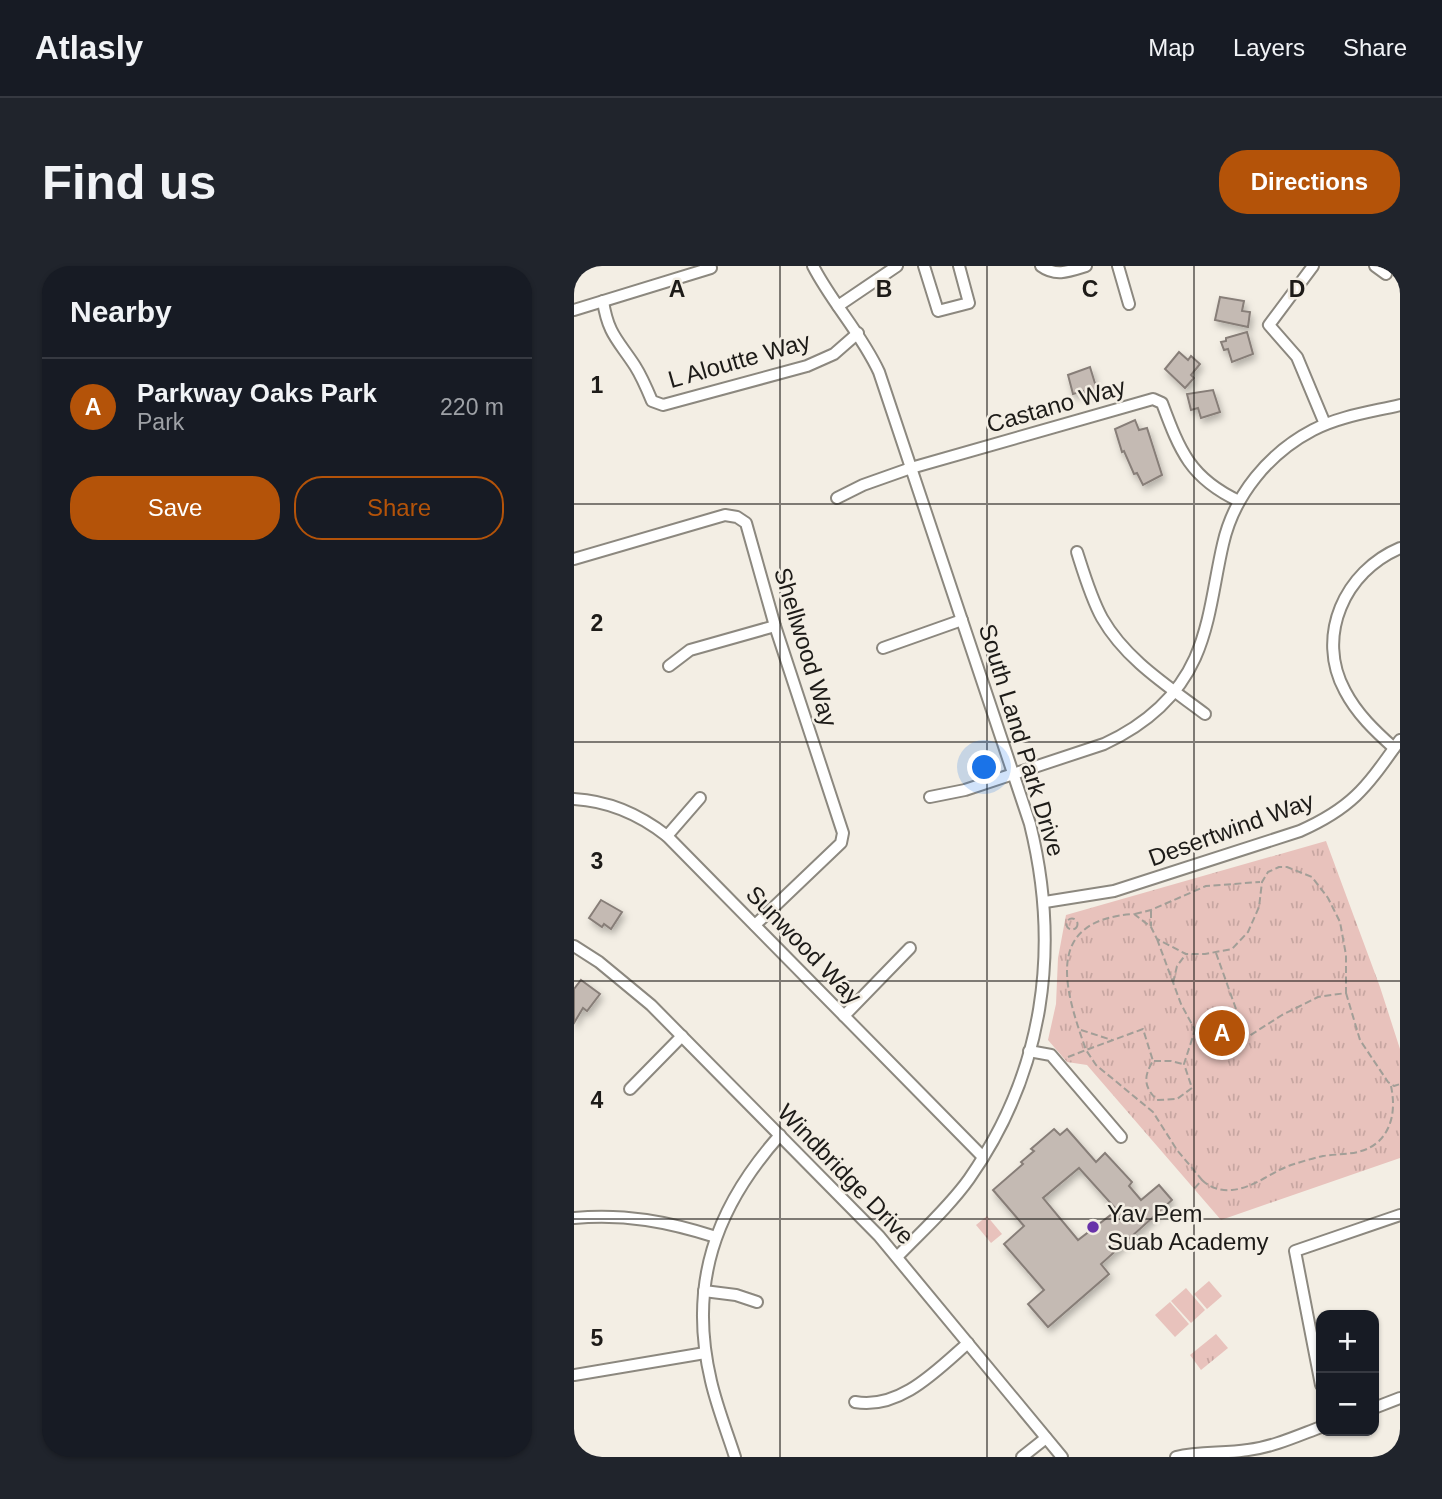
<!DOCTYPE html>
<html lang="en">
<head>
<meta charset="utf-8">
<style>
  body { margin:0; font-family:Arial,sans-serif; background:#20242c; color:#f1f3f6 }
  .controls { position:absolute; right:21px; bottom:21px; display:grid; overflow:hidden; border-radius:14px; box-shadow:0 2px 5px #0004 }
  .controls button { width:63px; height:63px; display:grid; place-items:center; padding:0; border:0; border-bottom:2px solid #363941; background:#171b24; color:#f1f3f6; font:35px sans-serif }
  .you { position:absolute; left:411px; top:502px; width:24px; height:24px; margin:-18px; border:5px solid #fff; border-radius:50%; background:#1a73e8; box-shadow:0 0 0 10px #1a73e833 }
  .badge { display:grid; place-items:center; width:46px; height:46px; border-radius:50%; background:#b45309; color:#fff; font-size:23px; font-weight:700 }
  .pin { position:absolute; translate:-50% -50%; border:4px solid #fff; box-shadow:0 2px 7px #0006 }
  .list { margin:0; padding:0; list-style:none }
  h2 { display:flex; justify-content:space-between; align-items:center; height:91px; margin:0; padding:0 28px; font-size:30px }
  h2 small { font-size:23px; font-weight:400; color:#9ea1a6 }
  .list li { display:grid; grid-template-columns:46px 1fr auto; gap:21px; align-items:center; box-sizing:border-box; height:98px; padding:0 28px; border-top:2px solid #363941 }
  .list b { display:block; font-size:26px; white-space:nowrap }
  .list p { margin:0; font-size:23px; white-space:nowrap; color:#9ea1a6 }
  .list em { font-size:23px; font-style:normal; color:#9ea1a6 }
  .actions { display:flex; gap:14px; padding:21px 28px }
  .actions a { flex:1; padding:16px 0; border:2px solid #b45309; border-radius:28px; text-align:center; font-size:24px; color:#b45309 }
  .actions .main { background:#b45309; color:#fff }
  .map { position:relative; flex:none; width:826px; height:1191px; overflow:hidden; border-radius:28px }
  header { display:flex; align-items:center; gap:42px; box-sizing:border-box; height:98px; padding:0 35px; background:#171b24; border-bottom:2px solid #363941 }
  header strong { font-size:33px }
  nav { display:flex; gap:38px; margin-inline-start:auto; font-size:24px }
  .intro { display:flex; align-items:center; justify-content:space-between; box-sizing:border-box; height:168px; padding:0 42px }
  h1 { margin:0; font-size:49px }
  .button { padding:18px 32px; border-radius:28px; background:#b45309; color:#fff; font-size:24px; font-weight:700 }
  main { display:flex; gap:42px; padding:0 42px }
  aside { flex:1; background:#171b24; border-radius:28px; box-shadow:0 2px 5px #0004 }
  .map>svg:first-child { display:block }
  .park { fill:url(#park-tufts) }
  .pitch { fill:#e8c2bc }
  .building { fill:#c4bab3; stroke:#877e78; stroke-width:2; fill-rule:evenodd; filter:url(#shadow) }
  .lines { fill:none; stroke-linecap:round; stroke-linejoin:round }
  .minor-casing { stroke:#8c887f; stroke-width:14 }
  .path { stroke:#a29e97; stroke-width:2; stroke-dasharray:7 3.5; stroke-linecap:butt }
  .minor { stroke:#fff; stroke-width:10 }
  .grid { fill:none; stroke:#1d1b18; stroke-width:2; stroke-opacity:0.55 }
  .poi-dot { fill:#6832a9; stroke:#f3eee4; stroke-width:2.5 }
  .labels { text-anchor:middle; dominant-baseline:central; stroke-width:5; stroke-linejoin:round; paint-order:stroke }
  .street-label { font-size:24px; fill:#1d1b18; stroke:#f3eee4 }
  .poi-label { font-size:24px; fill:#1d1b18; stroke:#f3eee4; text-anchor:start }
  .grid-label { font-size:23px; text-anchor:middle; font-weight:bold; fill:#1d1b18; stroke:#f3eee4; stroke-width:5; stroke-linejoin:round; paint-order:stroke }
</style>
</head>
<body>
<header>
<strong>Atlasly</strong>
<nav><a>Map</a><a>Layers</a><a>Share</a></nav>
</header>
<div class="intro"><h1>Find us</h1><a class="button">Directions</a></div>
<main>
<aside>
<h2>Nearby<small></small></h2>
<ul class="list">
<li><span class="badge">A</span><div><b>Parkway Oaks Park</b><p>Park</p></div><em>220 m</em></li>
</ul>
<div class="actions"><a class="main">Save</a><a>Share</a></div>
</aside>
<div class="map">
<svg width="826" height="1191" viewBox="0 0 826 1191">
  <defs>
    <pattern id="park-tufts" width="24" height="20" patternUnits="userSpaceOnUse" patternTransform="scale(1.75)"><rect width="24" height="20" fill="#e8c2bc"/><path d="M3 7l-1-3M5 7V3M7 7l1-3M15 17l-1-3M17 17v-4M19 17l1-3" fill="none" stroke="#c7a6a1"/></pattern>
    <filter id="shadow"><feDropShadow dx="2.5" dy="4.5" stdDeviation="3.5" flood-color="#0004"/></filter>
  </defs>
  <rect width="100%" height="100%" fill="#f3eee4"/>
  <g class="park">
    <polygon points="752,575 806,721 826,783 826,892 647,954 513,799 493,796 474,774 482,738 484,692 492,649"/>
    <polygon points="413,950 428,968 417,977 402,959"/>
    <polygon points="642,1068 654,1082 627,1104 616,1089"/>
  </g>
  <g class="pitch">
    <polygon points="635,1015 648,1030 633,1043 620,1028"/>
    <polygon points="612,1022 631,1044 617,1057 597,1035"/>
    <polygon points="596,1036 615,1058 601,1071 581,1049"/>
  </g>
  <g class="building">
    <polygon points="646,31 670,35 668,45 676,46 674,61 641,54"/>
    <polygon points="673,66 679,88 658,96 654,83 650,84 647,76 652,75 652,72"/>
    <polygon points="605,86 614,94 617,90 626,98 617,109 620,112 611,122 591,103"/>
    <polygon points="516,101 523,124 510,128 509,125 499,128 494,109"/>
    <polygon points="639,124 646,146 627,152 624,142 617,144 613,128"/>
    <polygon points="561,154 565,164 573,162 588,209 569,219 563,207 560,208 550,185 548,186 541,163"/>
    <polygon points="27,634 48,646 37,663 30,658 28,661 15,652"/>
    <polygon points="7,714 26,728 13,745 9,742 0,757 0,723"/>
    <path d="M480 863 486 869 493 863 522 896 531 887 558 916 555 920 567 934 585 919 598 934 527 998 535 1008 474 1061 454 1038 470 1024 430 978 450 960 419 924 449 898 447 896 460 885 457 883ZM505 902 543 944 504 974 469 932Z"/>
  </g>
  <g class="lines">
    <defs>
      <g id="minor">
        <path d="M239 0C258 37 287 67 305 106L456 558C487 683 470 806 395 913 375 941 347 966 323 991"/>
        <polyline points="350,0 364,45 395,37 385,0"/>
        <path d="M467 0C482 11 496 5 512 0"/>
        <polyline points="544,0 555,38"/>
        <polyline points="739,0 695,59 723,91 751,158"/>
        <polyline points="801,0 812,8"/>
        <path d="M29 35C34 68 44 74 61 100 68 111 73 123 78 135L89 139 233 100 260 88 284 67"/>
        <polyline points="264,40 323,0"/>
        <polyline points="0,44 137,2"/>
        <path d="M263 232 289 219 337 202 579 133 588 137C606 185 616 212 665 235"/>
        <path d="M503 286C510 308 517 332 528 352 552 394 594 420 631 448"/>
        <polyline points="0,293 151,249 163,251 172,257 201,360 269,567 267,577 181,659"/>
        <polyline points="309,382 388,354"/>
        <polyline points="95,400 116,384 201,360"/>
        <path d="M820 482C801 465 783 448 771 425 741 370 771 305 826 282"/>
        <path d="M356 531 391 524 530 478C569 460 603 432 621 392 637 356 640 316 649 278 660 229 695 187 739 164 766 150 797 146 826 139"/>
        <path d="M0 533C36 535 65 548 93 570L409 891"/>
        <polyline points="93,570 126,532"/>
        <path d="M471 636 540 625 726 565C780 541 793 520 826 474"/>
        <polyline points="0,680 25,696 77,739 305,970 488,1191"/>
        <polyline points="270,750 336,682"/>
        <polyline points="455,785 477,789 547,871"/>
        <polyline points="56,823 108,770"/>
        <path d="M0 952C50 947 95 956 142 971"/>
        <polyline points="130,1025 162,1029 183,1036"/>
        <polyline points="0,1109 131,1087"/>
        <polyline points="747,1119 721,985 826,949"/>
        <path d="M281 1136C326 1144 363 1104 394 1077"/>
        <polyline points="800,1142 826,1132"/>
        <path d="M161 1191C153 1166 143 1141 137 1115 114 1019 141 942 206 869"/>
        <polyline points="448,1191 472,1172"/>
        <path d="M602 1191C626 1185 650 1188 674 1184 699 1181 723 1170 747 1161"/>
      </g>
    </defs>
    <use href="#minor" class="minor-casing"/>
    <g class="path">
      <polyline points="577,645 577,660"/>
      <polyline points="561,648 577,644 632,620 686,616"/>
      <circle cx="498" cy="658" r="5.5"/>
      <path d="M583 673 607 738 621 764 642 774 672 772 708 749 744 731 772 727V689L766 656 754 632 738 611 713 601H705L694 606 688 616 685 641 674 666 658 683 631 688H612L583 673 577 661 560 648C469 654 490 722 512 784L569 763 579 795C569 811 570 821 583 834L603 833 618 822 610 798 621 764"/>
      <polyline points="642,687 672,771"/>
      <polyline points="599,717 603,700 612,688"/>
      <polyline points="772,727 786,774 814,816 820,820 826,818"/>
      <polyline points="507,764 538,774"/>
      <polyline points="494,791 512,784 522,799 579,846 603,884 628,914 620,923"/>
      <polyline points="580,795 597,795 609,798"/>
      <path d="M628 914C636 922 647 925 658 924 680 922 697 906 717 899 727 896 739 892 749 890 769 887 789 890 805 875 820 860 821 839 817 820"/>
    </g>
    <use href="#minor" class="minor"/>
  </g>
  <path class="grid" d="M206 0V1191M413 0V1191M620 0V1191M0 238H826M0 476H826M0 715H826M0 953H826"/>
  <circle class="poi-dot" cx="519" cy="961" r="7"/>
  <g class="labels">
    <g class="street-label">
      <text transform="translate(165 94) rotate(-16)">L Aloutte Way</text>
      <text transform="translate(482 139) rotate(-16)">Castano Way</text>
      <text transform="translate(232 381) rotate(73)">Shellwood Way</text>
      <text transform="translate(448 474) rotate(73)">South Land Park Drive</text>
      <text transform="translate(657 563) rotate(-20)">Desertwind Way</text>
      <text transform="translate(230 679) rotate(46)">Sunwood Way</text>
      <text transform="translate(272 908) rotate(46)">Windbridge Drive</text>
    </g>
    <g class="poi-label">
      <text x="533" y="947">Yav Pem<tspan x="533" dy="28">Suab Academy</tspan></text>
    </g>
  </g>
  <g class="grid-label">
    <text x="103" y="31">A</text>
    <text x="310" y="31">B</text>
    <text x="516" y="31">C</text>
    <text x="723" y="31">D</text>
    <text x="23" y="127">1</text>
    <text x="23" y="365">2</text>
    <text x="23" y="603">3</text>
    <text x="23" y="842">4</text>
    <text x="23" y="1080">5</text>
  </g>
</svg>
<div class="controls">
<button>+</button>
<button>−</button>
</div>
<div class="you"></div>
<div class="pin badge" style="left:648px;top:767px">A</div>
</div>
</main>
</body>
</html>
